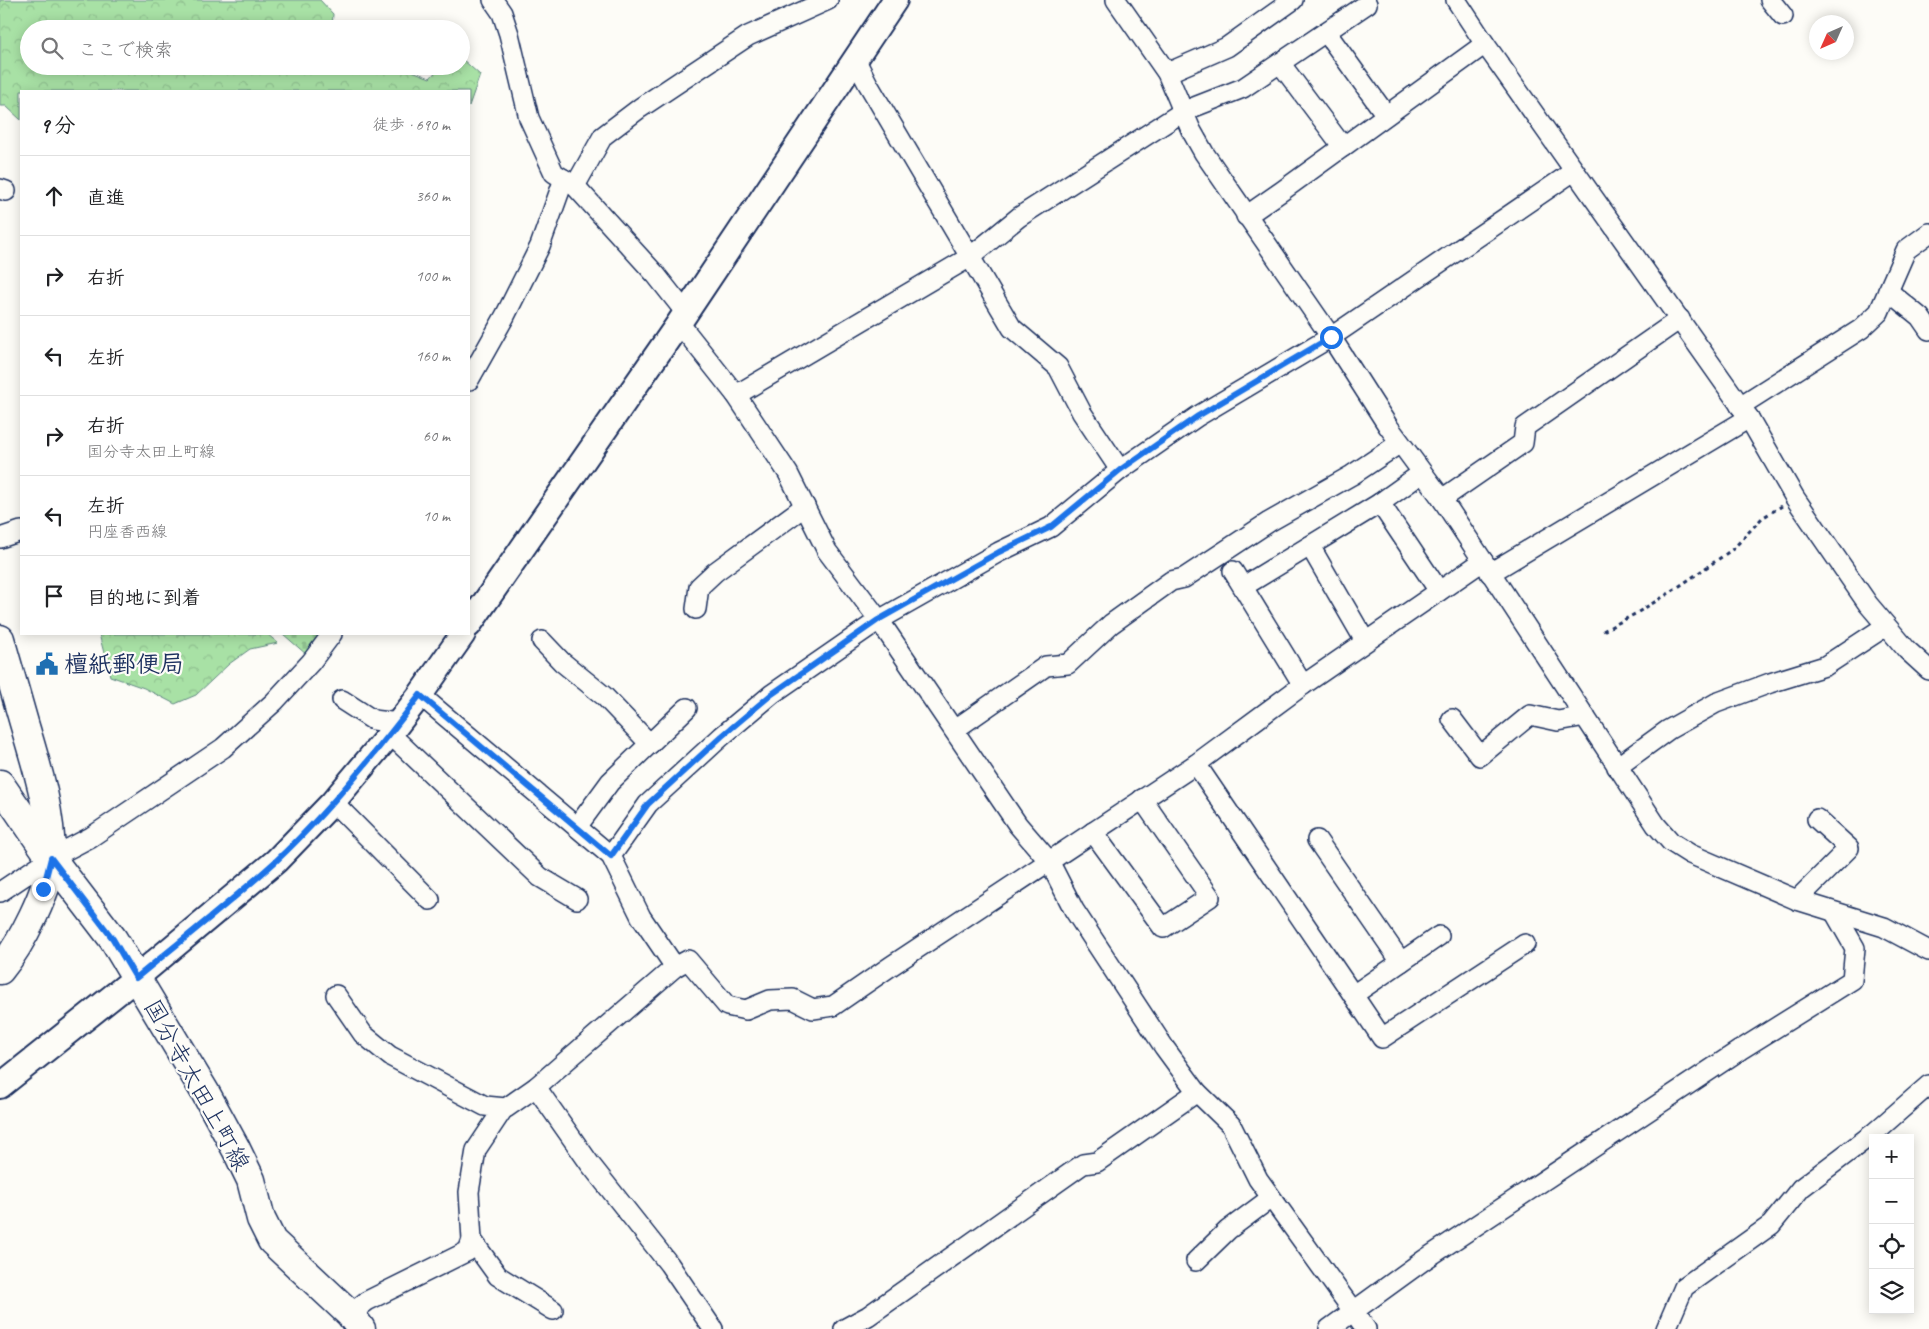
<!DOCTYPE html>
<html lang="ja">
<head>
<meta charset="utf-8">
<style>
  body { margin:0; font-family:Caveat,"Klee One",sans-serif; background:#f2f2f2; color:#202124 }
  .controls { position:absolute; right:15px; bottom:15px; display:grid; overflow:hidden; border-radius:0px; box-shadow:0 2px 12px #0003 }
  .controls button { width:45px; height:45px; display:grid; place-items:center; padding:0; border:0; border-bottom:1px solid #e0e0e0; background:#fff; color:#202124; font:25px sans-serif }
  .compass { position:absolute; left:1809px; top:15px; width:45px; height:45px; border-radius:50%; background:#fff; box-shadow:0 2px 12px #0003; rotate:225deg }
  .stop { position:absolute; width:15px; height:15px; margin:-11px; border:4px solid #1a73e8; border-radius:50%; background:#fff }
  .stop.end { background:#1a73e8; border-color:#fff; box-shadow:0 1px 5px #0008 }
  .list { margin:0; padding:0; list-style:none }
  h2 { display:flex; justify-content:space-between; align-items:center; height:65px; margin:0; padding:0 20px; font-size:21px }
  h2 small { font-size:16px; font-weight:400; color:#757577 }
  .list li { display:grid; grid-template-columns:32px 1fr auto; gap:15px; align-items:center; box-sizing:border-box; height:80px; padding:0 20px; border-top:1px solid #e0e0e0 }
  .list b { display:block; font-size:19px; white-space:nowrap }
  .list p { margin:0; font-size:16px; white-space:nowrap; color:#757577 }
  .list em { font-size:16px; font-style:normal; color:#757577 }
  .icon { flex:none; width:28px; height:28px; fill:none; stroke:currentColor; stroke-width:2; stroke-linecap:round; stroke-linejoin:round }
  .map { position:relative; flex:none; width:1929px; height:1329px; overflow:hidden }
  .search { position:absolute; background:#fff; box-shadow:0 2px 12px #0003; left:20px; top:20px; width:450px; height:55px; display:flex; align-items:center; gap:12px; box-sizing:border-box; padding:0 18px; border-radius:28px; color:#757577; font-size:19px }
  .panel { position:absolute; background:#fff; box-shadow:0 2px 12px #0003; left:20px; top:90px; width:450px; height:545px; border-radius:0px }
  .map>svg:first-child { display:block }
  .forest { fill:url(#forest-crowns); stroke:#628882 }
  .cemetery { fill:url(#cemetery-stones); stroke:#628882 }
  .lines { fill:none; stroke-linecap:round; stroke-linejoin:round }
  .minor-casing { stroke:#1b2f5e; stroke-width:22 }
  .tertiary-casing { stroke:#1b2f5e; stroke-width:28 }
  .secondary-casing { stroke:#1b2f5e; stroke-width:31 }
  .path { stroke:#1b2f5e; stroke-width:3; stroke-dasharray:4 4; stroke-linecap:butt }
  .minor { stroke:#fdfcf7; stroke-width:19 }
  .tertiary { stroke:#fdfcf7; stroke-width:24 }
  .secondary { stroke:#fdfcf7; stroke-width:28 }
  .route { stroke:#1a73e8; stroke-width:6 }
  .labels { text-anchor:middle; dominant-baseline:central; stroke-width:4.5; stroke-linejoin:round; paint-order:stroke }
  .poi-label { font-size:24px; font-weight:bold; fill:#1b2f5e; stroke:#fdfcf7; text-anchor:start }
  .street-label { font-size:24px; fill:#1b2f5e; stroke:#fdfcf7 }
</style>
</head>
<body>
<div class="map">
<svg width="1929" height="1329" viewBox="0 0 1929 1329">
  <defs>
    <pattern id="forest-crowns" width="20" height="18" patternUnits="userSpaceOnUse" patternTransform="scale(1.25)"><rect width="20" height="18" fill="#a8e1a5"/><path d="M2 6a3 3 0 1 1 6 0M12 15a3 3 0 1 1 6 0" fill="none" stroke="#90c190"/></pattern>
    <pattern id="cemetery-stones" width="16" height="16" patternUnits="userSpaceOnUse" patternTransform="scale(1.25)"><rect width="16" height="16" fill="#a8e1a5"/><path d="M2 7V4a2 2 0 0 1 4 0v3zM10 15v-3a2 2 0 0 1 4 0v3z" fill="#90c190"/></pattern>
  </defs>
  <rect width="100%" height="100%" fill="#fdfcf7"/>
  <filter id="ink" filterUnits="userSpaceOnUse"><feTurbulence type="fractalNoise" baseFrequency=".02" numOctaves="2"/><feDisplacementMap in="SourceGraphic" scale="10" xChannelSelector="R" yChannelSelector="G"/><feConvolveMatrix kernelMatrix="1 2 1 2 8 2 1 2 1" color-interpolation-filters="sRGB"/></filter>
  <g filter="url(#ink)">
    <g class="forest">
      <polygon points="0,0 320,0 333,14 332,29 29,29 29,66 400,66 430,78 441,66 461,66 461,58 480,75 469,106 469,91 21,91 21,120 6,106 0,106"/>
      <polygon points="99,634 267,634 278,643 250,649 229,664 196,695 175,704 144,688 110,676"/>
    </g>
    <polygon class="cemetery" points="283,634 325,634 307,655"/>
    <g class="lines">
      <defs>
        <g id="minor">
          <polyline points="493,0 502,13 509,34 529,118 554,173 575,186 656,275 686,313"/>
          <polyline points="1116,0 1167,73 1191,130 1204,153 1331,337 1388,426 1442,499 1483,561 1656,825 1671,842 1690,854 1797,900 1884,927 1929,951"/>
          <polyline points="1456,0 1485,44 1749,418 1795,498 1868,604 1907,650 1929,670"/>
          <polyline points="1770,0 1783,16"/>
          <polyline points="1326,32 1386,115"/>
          <polyline points="855,59 868,84 1012,328 1058,367 1082,413 1120,470"/>
          <polyline points="1280,63 1343,147"/>
          <polyline points="1167,73 1227,47 1293,0"/>
          <polyline points="575,186 603,136 640,108 748,36 828,0"/>
          <polyline points="0,189 6,191"/>
          <polyline points="1246,216 1282,191 1485,44"/>
          <polyline points="1888,291 1920,317 1929,330"/>
          <polyline points="679,323 736,395 788,473 827,551 879,620 1018,825 1049,861 1074,910 1164,1047 1197,1092 1231,1125 1258,1179 1366,1329"/>
          <polyline points="469,380 505,316 540,246 564,179"/>
          <polyline points="736,395 970,257 1019,217 1184,111 1243,88 1367,4"/>
          <polyline points="1740,406 1861,329 1879,312 1906,250 1929,233"/>
          <polyline points="1442,499 1523,443 1525,427 1680,319"/>
          <polyline points="1380,503 1439,591"/>
          <polyline points="0,538 21,531"/>
          <polyline points="1310,546 1365,641"/>
          <polyline points="1233,571 1303,685"/>
          <polyline points="1490,573 1749,418"/>
          <polyline points="1244,586 1380,503 1422,473"/>
          <polyline points="696,609 699,587 715,572 805,506"/>
          <polyline points="542,641 562,662 604,696 650,744"/>
          <polyline points="420,695 611,856 641,917 675,967"/>
          <polyline points="342,700 373,720 399,723"/>
          <polyline points="1452,719 1480,756 1530,715 1558,721 1585,716"/>
          <polyline points="954,730 1046,666 1068,664 1111,624 1171,581 1184,578 1269,522 1352,475 1400,443"/>
          <polyline points="390,734 540,877 577,899"/>
          <polyline points="1196,764 1353,995 1439,936"/>
          <polyline points="1617,767 1668,730 1716,703 1770,683 1825,666 1886,626"/>
          <polyline points="333,802 430,900"/>
          <polyline points="577,827 610,782 687,708"/>
          <polyline points="1093,832 1163,928 1210,897 1142,799"/>
          <polyline points="1317,840 1401,962"/>
          <polyline points="611,856 648,804 722,736 772,694 879,620 999,552 1051,527 1120,470 1198,416 1331,337 1574,171"/>
          <polyline points="0,892 51,858 91,837 223,748 274,702 311,662 332,634"/>
          <polyline points="1797,900 1849,848 1817,819"/>
          <polyline points="336,995 363,1034 390,1056 485,1106 506,1108 536,1087 675,967 688,960 727,1006 746,1010 770,1000 793,999 813,1009 833,1006 891,966 1196,764 1303,685 1483,561"/>
          <polyline points="1353,995 1382,1038 1525,944"/>
          <polyline points="536,1087 590,1164 669,1264 713,1329"/>
          <polyline points="472,1240 498,1276 553,1310"/>
          <polyline points="1196,1261 1228,1230 1271,1198"/>
          <polyline points="350,1314 367,1301 468,1251 472,1240 469,1192 476,1150 504,1108"/>
          <polyline points="844,1329 868,1316 1083,1164 1097,1162 1197,1092"/>
          <polyline points="1329,1329 1424,1260 1740,1050 1852,980 1855,948 1835,913"/>
          <polyline points="1666,1329 1684,1287 1771,1225 1801,1188 1875,1132 1929,1085"/>
        </g>
        <g id="tertiary">
          <polyline points="469,625 679,323 895,0"/>
          <polyline points="0,1086 136,978 276,861 333,802 390,734 420,695 463,634"/>
        </g>
        <g id="secondary">
          <path d="M0 639C8 667 16 695 24 723 37 767 51 811 51 857 51 888 20 946 0 970"/>
          <polyline points="0,784 51,858 113,939 205,1092 236,1149 251,1180 261,1219 272,1241 350,1314 361,1329"/>
        </g>
      </defs>
      <use href="#minor" class="minor-casing"/>
      <use href="#tertiary" class="tertiary-casing"/>
      <use href="#secondary" class="secondary-casing"/>
      <polyline class="path" points="1603,631 1635,614 1671,592 1733,549 1762,518 1782,506"/>
      <use href="#minor" class="minor"/>
      <use href="#tertiary" class="tertiary"/>
      <use href="#secondary" class="secondary"/>
    </g>
  </g>
  <g class="lines" filter="url(#ink)">
    <path class="route" d="M43 889 51 858 113 939 136 978C183 939 231 902 276 861 329 811 376 753 420 695L611 856 648 804 722 736 772 694 878 620 999 552 1051 527 1120 470 1198 416 1331 337"/>
  </g>
  <defs>
    <symbol id="civic-bare" viewBox="-9 -9 18 18"><path d="M-.6-6.5H3V-4.5H.6V-3L4-1V1h2V6H-6V1h2V-1L-.6-3ZM-1.2 2.5V6h2.4V2.5Z" fill="#1f6fb2" stroke="#fdfcf7" stroke-width="2.5" paint-order="stroke"/></symbol>
  </defs>
  <g fill-rule="evenodd">
    <use href="#civic-bare" x="31" y="648" width="32" height="32"/>
  </g>
  <g class="labels">
    <g class="poi-label">
      <text x="64" y="664">檀紙郵便局</text>
    </g>
    <g class="street-label">
      <text transform="translate(197 1085) rotate(61)">国分寺太田上町線</text>
    </g>
  </g>
</svg>
<div class="controls">
<button>+</button>
<button>−</button>
<button><svg class="icon" aria-label="locate" viewBox="0 0 24 24"><circle cx="12" cy="12" r="6"/><path d="M12 2v4M12 18v4M2 12h4M18 12h4"/></svg></button>
<button><svg class="icon" aria-label="layers" viewBox="0 0 24 24"><path d="M12 4l9 5-9 5-9-5zM3 14l9 5 9-5"/></svg></button>
</div>
<svg class="compass" viewBox="-18 -18 36 36"><path d="M0-13l5 13h-10z" fill="#e53935"/><path d="M0 13l5-13h-10z" fill="#757577"/></svg>
<div class="stop" style="left:1331px;top:337px"></div>
<div class="stop end" style="left:43px;top:889px"></div>
<div class="search"><svg class="icon" aria-label="search" viewBox="0 0 24 24"><circle cx="10" cy="10" r="6"/><path d="M15 15l6 6"/></svg>ここで検索</div>
<section class="panel">
<h2>9 分<small>徒歩 · 690 m</small></h2>
<ul class="list">
<li><svg class="icon" aria-label="ahead" viewBox="0 0 24 24"><path d="M12 20V5M6 11l6-6 6 6"/></svg><div><b>直進</b></div><em>360 m</em></li>
<li><svg class="icon" aria-label="right" viewBox="0 0 24 24"><path d="M7 20v-9h11M14 6l5 5-5 5"/></svg><div><b>右折</b></div><em>100 m</em></li>
<li><svg class="icon" aria-label="left" viewBox="0 0 24 24"><path d="M17 20v-9H6M10 6l-5 5 5 5"/></svg><div><b>左折</b></div><em>160 m</em></li>
<li><svg class="icon" aria-label="right" viewBox="0 0 24 24"><path d="M7 20v-9h11M14 6l5 5-5 5"/></svg><div><b>右折</b><p>国分寺太田上町線</p></div><em>60 m</em></li>
<li><svg class="icon" aria-label="left" viewBox="0 0 24 24"><path d="M17 20v-9H6M10 6l-5 5 5 5"/></svg><div><b>左折</b><p>円座香西線</p></div><em>10 m</em></li>
<li><svg class="icon" aria-label="arrive" viewBox="0 0 24 24"><path d="M6 21V4h12l-3 4 3 4H6"/></svg><div><b>目的地に到着</b></div></li>
</ul>
</section>
</div>
</body>
</html>
